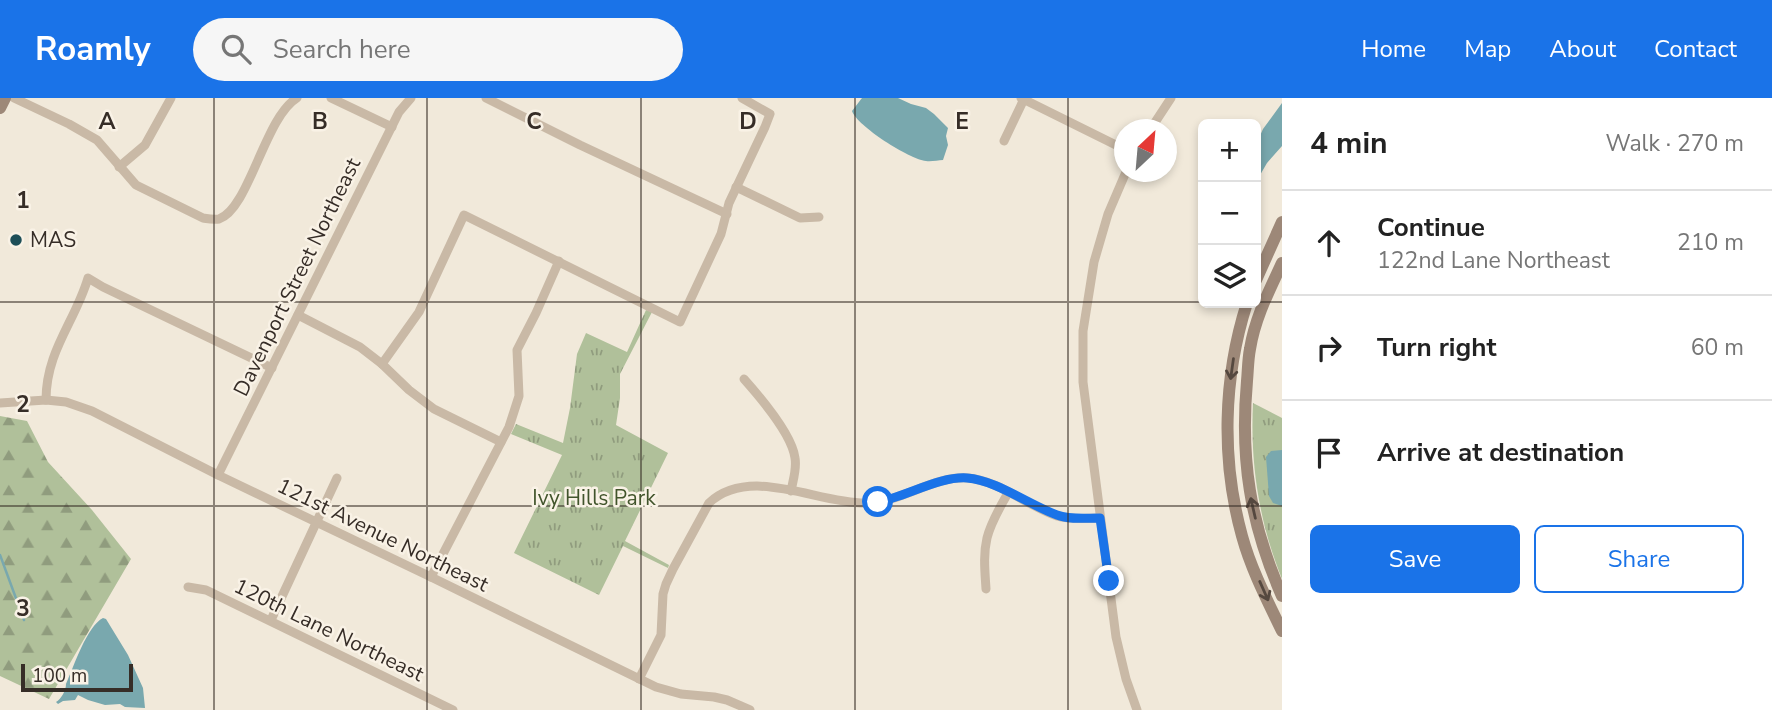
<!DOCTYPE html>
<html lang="en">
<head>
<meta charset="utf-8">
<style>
  body { margin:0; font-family:"Nunito Sans",sans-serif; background:#f6f6f6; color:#222 }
  .controls { position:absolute; right:21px; top:21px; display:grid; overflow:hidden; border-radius:10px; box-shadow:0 4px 10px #0003 }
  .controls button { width:63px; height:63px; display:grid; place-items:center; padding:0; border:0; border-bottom:2px solid #e0e0e0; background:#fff; color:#222; font:35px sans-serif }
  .compass { position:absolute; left:1114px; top:21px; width:63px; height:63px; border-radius:50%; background:#fff; box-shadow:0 4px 10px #0003; rotate:26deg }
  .scale { position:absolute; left:21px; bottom:18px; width:112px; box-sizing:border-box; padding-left:7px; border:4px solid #362d27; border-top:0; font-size:19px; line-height:24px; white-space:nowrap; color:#362d27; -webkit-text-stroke:5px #f9f2e6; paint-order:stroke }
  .stop { position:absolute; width:21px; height:21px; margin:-16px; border:5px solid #1a73e8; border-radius:50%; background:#fff }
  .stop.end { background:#1a73e8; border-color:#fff; box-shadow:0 2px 7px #0008 }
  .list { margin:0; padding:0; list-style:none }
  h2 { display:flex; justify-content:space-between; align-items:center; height:91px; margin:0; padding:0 28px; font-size:30px }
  h2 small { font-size:23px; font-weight:400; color:#767676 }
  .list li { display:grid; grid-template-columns:46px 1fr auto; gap:21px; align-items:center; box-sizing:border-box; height:105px; padding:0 28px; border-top:2px solid #e0e0e0 }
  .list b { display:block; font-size:26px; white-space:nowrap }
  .list p { margin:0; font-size:23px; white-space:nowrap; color:#767676 }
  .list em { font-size:23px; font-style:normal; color:#767676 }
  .actions { display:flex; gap:14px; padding:21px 28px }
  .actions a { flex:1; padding:16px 0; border:2px solid #1a73e8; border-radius:10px; text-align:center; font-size:24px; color:#1a73e8 }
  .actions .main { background:#1a73e8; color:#fff }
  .icon { flex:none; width:38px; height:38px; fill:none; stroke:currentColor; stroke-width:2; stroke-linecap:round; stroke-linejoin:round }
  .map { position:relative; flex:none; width:1282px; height:612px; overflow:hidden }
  header { display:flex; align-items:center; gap:42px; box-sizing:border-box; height:98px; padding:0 35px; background:#1a73e8; color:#fff }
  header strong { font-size:33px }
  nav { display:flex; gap:38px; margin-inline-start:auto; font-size:24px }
  .search { width:490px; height:63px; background:#f6f6f6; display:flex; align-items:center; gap:18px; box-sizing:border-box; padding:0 24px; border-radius:38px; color:#767676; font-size:26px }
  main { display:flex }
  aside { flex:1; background:#fff }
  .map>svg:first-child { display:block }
  .grass { fill:url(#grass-tufts) }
  .forest { fill:url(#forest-firs) }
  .water { fill:#79a8ae }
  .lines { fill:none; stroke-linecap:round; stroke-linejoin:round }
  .stream { stroke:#79a8ae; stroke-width:2.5 }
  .street { stroke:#c9b9a6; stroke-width:9 }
  .secondary { stroke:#9d8878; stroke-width:12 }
  .oneway { stroke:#55483f }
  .route { stroke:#1a73e8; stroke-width:9 }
  .grid { fill:none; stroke:#362d27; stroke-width:2; stroke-opacity:0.55 }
  .poi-dot { fill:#1d4e57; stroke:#f9f2e6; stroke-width:2.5 }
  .labels { text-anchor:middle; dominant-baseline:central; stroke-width:5; stroke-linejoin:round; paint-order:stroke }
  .poi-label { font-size:21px; fill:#362d27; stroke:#f9f2e6; text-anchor:start }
  .street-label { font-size:21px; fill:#362d27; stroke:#f9f2e6 }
  .park-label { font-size:21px; fill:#41542b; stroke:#f9f2e6 }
  .grid-label { font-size:23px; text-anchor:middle; font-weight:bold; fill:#362d27; stroke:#f9f2e6; stroke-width:5; stroke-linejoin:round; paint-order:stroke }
</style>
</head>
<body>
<header>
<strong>Roamly</strong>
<div class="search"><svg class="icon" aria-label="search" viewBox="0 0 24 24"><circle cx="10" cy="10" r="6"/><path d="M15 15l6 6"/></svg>Search here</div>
<nav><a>Home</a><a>Map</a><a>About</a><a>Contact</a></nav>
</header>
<main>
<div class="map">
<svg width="1282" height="612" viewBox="0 0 1282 612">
  <defs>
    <pattern id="grass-tufts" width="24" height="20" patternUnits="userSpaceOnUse" patternTransform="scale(1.75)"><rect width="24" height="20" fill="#b0c09a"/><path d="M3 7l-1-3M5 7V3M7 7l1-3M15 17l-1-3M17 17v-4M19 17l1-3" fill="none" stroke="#909c7e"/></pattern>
    <pattern id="forest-firs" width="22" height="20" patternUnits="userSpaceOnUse" patternTransform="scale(1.75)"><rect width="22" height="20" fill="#b0c09a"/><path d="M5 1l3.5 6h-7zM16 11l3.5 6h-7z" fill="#909c7e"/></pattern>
  </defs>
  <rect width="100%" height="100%" fill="#f1e9da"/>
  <g class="grass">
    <polygon points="646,212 652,214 620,276 620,300 616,327 668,355 625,443 669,467 668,470 623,448 599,497 514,455 562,357 511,336 516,326 563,345 570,310 577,256 586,235 627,254"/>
    <path d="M1253 305 1282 320V481C1259 424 1250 366 1253 305Z"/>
  </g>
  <polygon class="forest" points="0,318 27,323 48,364 92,412 131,461 49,601 0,578"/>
  <g class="water">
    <path d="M862 0H898L911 6 926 10 934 16 948 30 946 38 948 47 943 62C938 62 931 64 926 63 909 61 857 28 852 13Z"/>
    <polygon points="1282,5 1282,48 1267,65 1256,84 1256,47 1263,31"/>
    <polygon points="1282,352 1282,408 1273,405 1269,398 1266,359 1271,353"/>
    <path d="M103 520 106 521 128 557 143 590 145 610 125 609 120 606 105 607 88 602 78 597 75 602 63 603 58 606 56 604C61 601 66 593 66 586 74 568 87 528 103 520Z"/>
  </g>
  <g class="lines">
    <polyline class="stream" points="0,457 24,522"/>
    <g class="street">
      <path d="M14 0 69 26 97 42 136 87 203 120C209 121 214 122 219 121 249 111 265 19 297 0"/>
      <polyline points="331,0 392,29"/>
      <polyline points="486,0 580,47 727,116"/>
      <polyline points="1021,0 1124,51"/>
      <polyline points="1150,32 1171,0"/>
      <polyline points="1004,43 1024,1"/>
      <polyline points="119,69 145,47 171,0"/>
      <polyline points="1126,74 1108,116 1094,164 1083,233 1083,284 1116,539 1126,581 1137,612"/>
      <polyline points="736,89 800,120 819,119"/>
      <polyline points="298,217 360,249 382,266 409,292 434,311 501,344"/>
      <polyline points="382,266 419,214 464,117 680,224 721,136 729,105 765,29 770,16 742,0"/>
      <path d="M744 281C760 299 792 336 795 360 797 371 793 382 791 393"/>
      <path d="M46 302C46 253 75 224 88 180L103 189 272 270"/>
      <polyline points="0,305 46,302 66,304 92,313 218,377 431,479 656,589 681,596 714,599 727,602 750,612"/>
      <polyline points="218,377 399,14 411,0"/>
      <polyline points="431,479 509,329 519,298 517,252 536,215 559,163"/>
      <polyline points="188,489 206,492 453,612"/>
      <path d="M986 491C985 474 983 457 987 440 991 424 1000 409 1008 395"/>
      <polyline points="271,522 337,380"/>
      <path d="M639 581 661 537 663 496 666 486 673 471 709 405C750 367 816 405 865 405 901 405 934 377 969 380 999 383 1028 408 1057 418 1071 422 1086 420 1100 420"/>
    </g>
    <g class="secondary">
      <polyline points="0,10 5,0"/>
      <path d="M1282 165C1269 193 1255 220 1250 251 1248 261 1248 272 1247 283 1240 361 1250 425 1282 498"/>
      <polyline points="1256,182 1282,124"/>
      <path d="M1247 205C1223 280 1221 362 1242 438 1251 471 1267 502 1282 533"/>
    </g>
  </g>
  <defs><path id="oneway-shaft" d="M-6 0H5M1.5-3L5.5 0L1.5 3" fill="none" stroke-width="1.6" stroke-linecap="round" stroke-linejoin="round" transform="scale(1.75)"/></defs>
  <g class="oneway">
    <use href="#oneway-shaft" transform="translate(1232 271) rotate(98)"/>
    <use href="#oneway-shaft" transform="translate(1253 410) rotate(-103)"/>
    <use href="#oneway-shaft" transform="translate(1264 493) rotate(66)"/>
  </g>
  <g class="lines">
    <path class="route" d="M878 404C905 399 940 378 967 380 996 382 1029 407 1057 417 1070 422 1086 420 1100 420L1109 483"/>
  </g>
  <path class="grid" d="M214 0V612M427 0V612M641 0V612M855 0V612M1068 0V612M0 204H1203M1256 204H1282M0 408H1282"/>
  <circle class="poi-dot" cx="16" cy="142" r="7"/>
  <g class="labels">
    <g class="poi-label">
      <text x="30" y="142">MAS</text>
    </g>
    <g class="street-label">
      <text transform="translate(297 179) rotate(-64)">Davenport Street Northeast</text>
      <text transform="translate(383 437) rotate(26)">121st Avenue Northeast</text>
      <text transform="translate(329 532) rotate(26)">120th Lane Northeast</text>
    </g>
    <g class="park-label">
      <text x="594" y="400">Ivy Hills Park</text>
    </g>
  </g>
  <g class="grid-label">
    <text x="107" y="31">A</text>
    <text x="320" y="31">B</text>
    <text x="534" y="31">C</text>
    <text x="748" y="31">D</text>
    <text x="962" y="31">E</text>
    <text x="23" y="110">1</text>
    <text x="23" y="314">2</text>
    <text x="23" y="518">3</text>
  </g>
</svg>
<div class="controls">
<button>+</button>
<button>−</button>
<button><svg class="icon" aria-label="layers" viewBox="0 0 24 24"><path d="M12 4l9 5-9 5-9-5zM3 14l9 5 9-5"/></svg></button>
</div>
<svg class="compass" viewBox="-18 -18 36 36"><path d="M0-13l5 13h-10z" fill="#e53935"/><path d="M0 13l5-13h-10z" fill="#767676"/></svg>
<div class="scale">100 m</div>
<div class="stop" style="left:878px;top:404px"></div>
<div class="stop end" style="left:1109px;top:483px"></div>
</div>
<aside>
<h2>4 min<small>Walk · 270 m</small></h2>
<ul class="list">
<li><svg class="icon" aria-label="ahead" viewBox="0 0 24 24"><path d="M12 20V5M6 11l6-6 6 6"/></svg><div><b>Continue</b><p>122nd Lane Northeast</p></div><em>210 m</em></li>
<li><svg class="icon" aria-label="right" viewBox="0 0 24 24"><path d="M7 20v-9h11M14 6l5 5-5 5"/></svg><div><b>Turn right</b></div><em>60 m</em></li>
<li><svg class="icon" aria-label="arrive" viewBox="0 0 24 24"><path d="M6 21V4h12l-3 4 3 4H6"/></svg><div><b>Arrive at destination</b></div></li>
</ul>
<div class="actions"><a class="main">Save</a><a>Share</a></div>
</aside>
</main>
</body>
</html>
